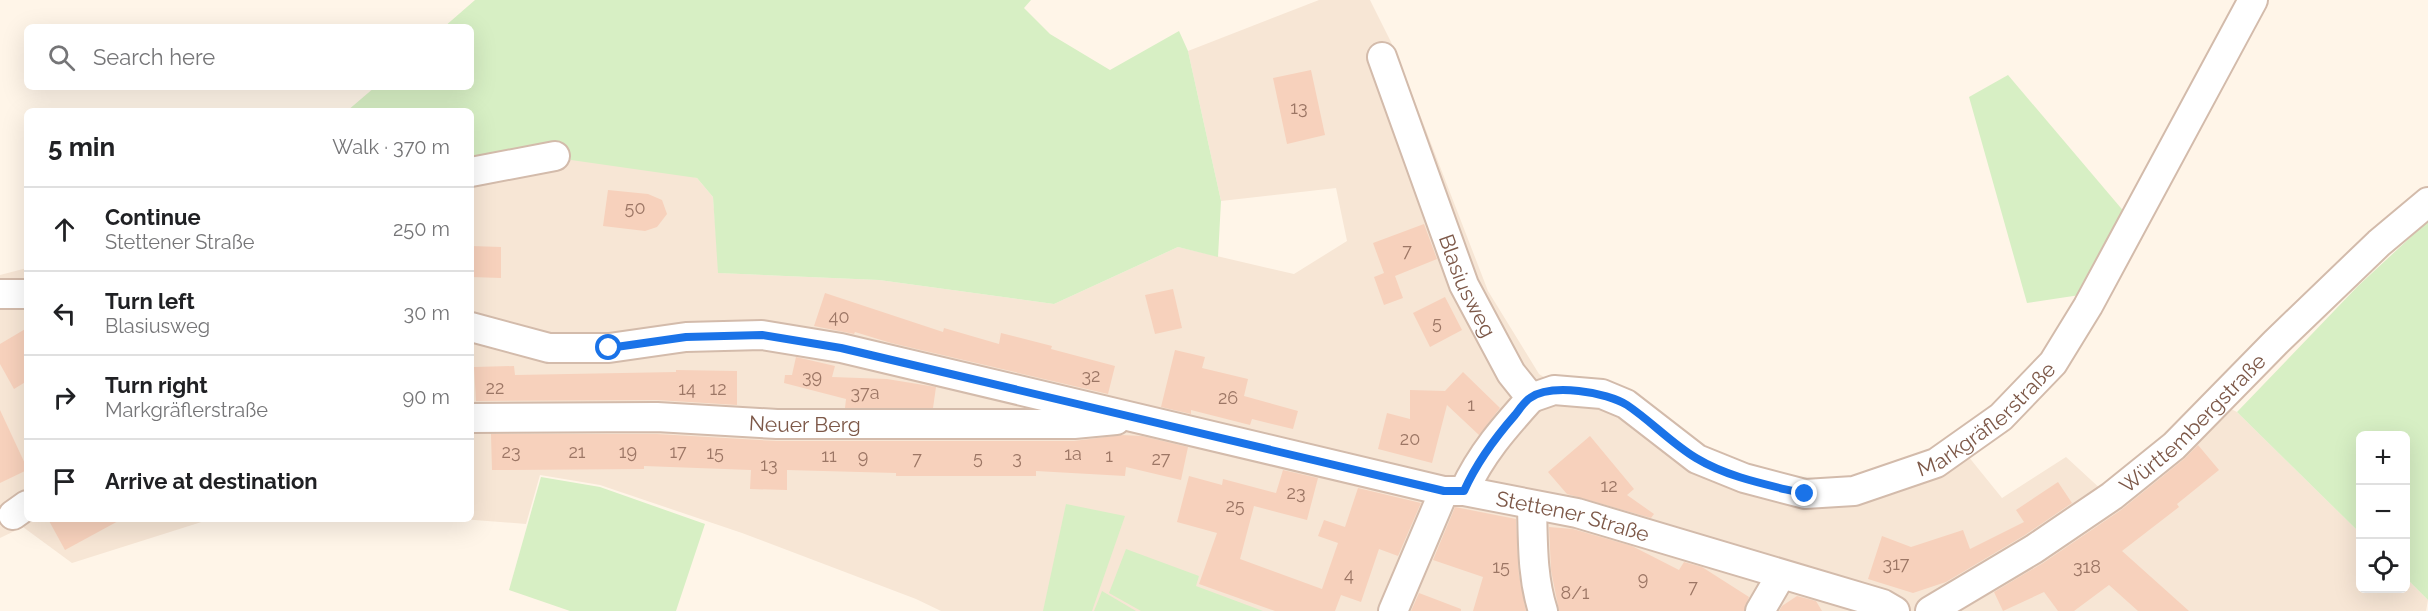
<!DOCTYPE html>
<html lang="en">
<head>
<meta charset="utf-8">
<style>
  body { margin:0; font-family:Raleway,sans-serif; background:#f6f6f6; color:#202124 }
  .controls { position:absolute; right:18px; bottom:18px; display:grid; overflow:hidden; border-radius:9px; box-shadow:0 6px 24px #0002 }
  .controls button { width:54px; height:54px; display:grid; place-items:center; padding:0; border:0; border-bottom:2px solid #e0e0e0; background:#fff; color:#202124; font:30px sans-serif }
  .stop { position:absolute; width:18px; height:18px; margin:-14px; border:4px solid #1a73e8; border-radius:50%; background:#fff }
  .stop.end { background:#1a73e8; border-color:#fff; box-shadow:0 2px 6px #0008 }
  .list { margin:0; padding:0; list-style:none }
  h2 { display:flex; justify-content:space-between; align-items:center; height:78px; margin:0; padding:0 24px; font-size:26px }
  h2 small { font-size:20px; font-weight:400; color:#757577 }
  .list li { display:grid; grid-template-columns:39px 1fr auto; gap:18px; align-items:center; box-sizing:border-box; height:84px; padding:0 24px; border-top:2px solid #e0e0e0 }
  .list b { display:block; font-size:22px; white-space:nowrap }
  .list p { margin:0; font-size:20px; white-space:nowrap; color:#757577 }
  .list em { font-size:20px; font-style:normal; color:#757577 }
  .icon { flex:none; width:33px; height:33px; fill:none; stroke:currentColor; stroke-width:2; stroke-linecap:round; stroke-linejoin:round }
  .map { position:relative; flex:none; width:2428px; height:611px; overflow:hidden }
  .search { position:absolute; background:#fff; box-shadow:0 6px 24px #0002; left:24px; top:24px; width:450px; height:66px; display:flex; align-items:center; gap:15px; box-sizing:border-box; padding:0 21px; border-radius:9px; color:#757577; font-size:22px }
  .panel { position:absolute; background:#fff; box-shadow:0 6px 24px #0002; left:24px; top:108px; width:450px; height:414px; border-radius:9px }
  .map>svg:first-child { display:block }
  .residential { fill:#f7e6d5 }
  .green { fill:#d7efc4 }
  .building { fill:#f7d1bc }
  .lines { fill:none; stroke-linecap:round; stroke-linejoin:round }
  .minor-casing { stroke:#d3bbab; stroke-width:32 }
  .minor { stroke:#fff; stroke-width:28 }
  .route { stroke:#1a73e8; stroke-width:8 }
  .labels { text-anchor:middle; dominant-baseline:central; stroke-width:6; stroke-linejoin:round; paint-order:stroke }
  .number-label { font-size:18px; fill:#9c7665 }
  .street-label { font-size:21px; fill:#7d5848; stroke:#fff9f0 }
</style>
</head>
<body>
<div class="map">
<svg width="2428" height="611" viewBox="0 0 2428 611">
  <rect width="100%" height="100%" fill="#fff5e8"/>
  <g class="residential">
    <polygon points="1319,0 1370,0 1395,50 1488,291 1539,374 1569,393 1618,410 1765,494 1968,456 2002,498 2066,457 2104,492 2166,439 2205,396 2237,412 2360,533 2360,588 2406,588 2406,578 2428,600 2426,611 941,611 916,599 742,533 600,485 540,475 526,524 461,519 471,519 471,156 553,138 697,178 713,197 719,273 879,280 1054,304 1178,247 1294,274 1347,241 1336,188 1221,201 1188,51"/>
    <polygon points="27,268 27,519 211,519 72,563 23,527 0,538 0,275"/>
  </g>
  <g class="green">
    <polygon points="475,0 1031,0 1024,8 1050,34 1110,70 1179,31 1188,51 1221,201 1218,257 1178,247 1054,304 879,280 718,273 713,197 697,178 571,160 553,141 471,160 471,111 347,111 375,87 471,87 471,27 444,27"/>
    <polygon points="2008,75 2126,214 2080,295 2027,303 1969,97"/>
    <polygon points="2428,221 2428,600 2406,578 2406,436 2360,436 2360,533 2237,412 2358,286"/>
    <polygon points="541,477 600,487 705,524 676,611 570,611 509,590"/>
    <polygon points="1066,504 1125,516 1092,611 1043,611"/>
    <polygon points="1126,549 1199,576 1196,586 1263,611 1141,611 1109,593"/>
    <polygon points="1102,591 1136,611 1094,611"/>
  </g>
  <g class="building">
    <polygon points="1311,70 1325,135 1287,144 1273,78"/>
    <polygon points="608,190 648,194 662,200 667,214 657,227 645,231 603,226"/>
    <polygon points="1424,224 1437,259 1395,276 1403,298 1384,305 1374,277 1384,273 1373,243"/>
    <polygon points="471,246 501,247 501,278 471,277"/>
    <polygon points="1173,289 1182,328 1155,334 1145,295"/>
    <polygon points="825,293 943,332 944,328 999,344 1001,333 1052,346 1051,349 1115,366 1108,394 891,343 855,332 854,334 814,326"/>
    <polygon points="1445,297 1462,330 1430,347 1413,313"/>
    <polygon points="27,328 27,381 14,389 0,364 0,344"/>
    <polygon points="1175,350 1205,357 1202,368 1248,379 1244,396 1298,411 1293,429 1252,419 1250,425 1191,410 1191,414 1161,407"/>
    <polygon points="796,357 835,366 832,377 887,379 936,387 933,408 845,408 846,399 784,383 785,375 792,375"/>
    <polygon points="514,366 515,375 676,372 676,370 737,371 737,405 657,400 476,401 474,367"/>
    <polygon points="1463,372 1500,408 1479,435 1447,405 1432,463 1378,449 1387,413 1410,419 1410,390 1445,391"/>
    <polygon points="0,410 27,468 27,470 0,483"/>
    <polygon points="491,434 657,434 777,441 1074,441 1121,435 1142,436 1188,447 1181,480 1126,467 1125,476 1036,471 1036,476 896,476 896,473 787,470 787,490 750,489 751,470 644,466 644,469 492,470"/>
    <polygon points="1590,436 1634,489 1627,495 1654,514 1651,518 1567,494 1548,472"/>
    <polygon points="2198,445 2219,470 2177,504 2179,507 2122,551 2189,611 2138,611 2109,585 2074,611 2058,611 2044,592 2003,611 1994,592 2043,563 2121,510 2184,459"/>
    <polygon points="1283,470 1318,478 1307,520 1254,506 1240,559 1322,589 1338,543 1318,536 1324,520 1345,527 1358,488 1421,503 1398,556 1379,549 1361,602 1341,595 1335,611 1275,611 1199,584 1217,533 1177,522 1189,476 1222,485 1223,479 1276,493"/>
    <polygon points="2058,482 2072,503 2025,535 1946,582 1913,593 1868,579 1882,536 1911,547 1963,530 1970,549 2024,522 2016,510"/>
    <polygon points="1455,507 1516,519 1519,575 1526,611 1473,611 1483,577 1433,560"/>
    <polygon points="48,519 122,519 65,550"/>
    <polygon points="1549,527 1573,529 1632,546 1679,570 1684,562 1702,567 1749,597 1744,611 1559,611 1551,570"/>
    <polygon points="1419,593 1461,609 1461,611 1411,611"/>
    <polygon points="1797,596 1816,601 1822,611 1779,611 1782,606"/>
  </g>
  <g class="lines">
    <defs>
      <g id="minor">
        <path id="s1" d="M1382 57 1464 285 1511 373 1531 398"/>
        <polyline points="471,172 555,156"/>
        <polyline points="0,294 27,294"/>
        <path id="s2" d="M471 327 549 348H609L686 337 762 335 841 348 1444 491H1464L1577 513 1883 604 1895 611"/>
        <path id="s3" d="M1531 398 1554 390 1602 394 1626 404 1697 459 1744 478 1805 494 1854 491 1936 463 2001 417 2053 363 2088 306 2253 0"/>
        <path id="s4" d="M471 418 657 417 777 424H1074L1116 420"/>
        <path d="M1464 491C1481 454 1504 428 1531 398"/>
        <path d="M1532 506C1533 542 1532 577 1543 611"/>
        <polyline points="13,515 27,505"/>
        <polyline points="1393,611 1444,491"/>
        <polyline points="1760,611 1781,575"/>
        <path id="s5" d="M1930 611 2034 549 2112 496 2174 446 2276 342 2379 243 2428 202"/>
      </g>
    </defs>
    <use href="#minor" class="minor-casing"/>
    <use href="#minor" class="minor"/>
  </g>
  <g class="lines">
    <path class="route" d="M609 348 686 337 762 335 841 348 1444 491H1464C1477 462 1494 439 1515 415 1519 410 1524 402 1530 398 1551 383 1607 392 1627 405 1651 421 1671 443 1696 458 1729 478 1769 485 1805 494"/>
  </g>
  <g class="labels">
    <g class="number-label">
      <text x="1299" y="107">13</text>
      <text x="635" y="207">50</text>
      <text x="1407" y="250">7</text>
      <text x="839" y="316">40</text>
      <text x="1437" y="322">5</text>
      <text x="1091" y="375">32</text>
      <text x="812" y="376">39</text>
      <text x="495" y="387">22</text>
      <text x="687" y="388">14</text>
      <text x="718" y="388">12</text>
      <text x="865" y="392">37a</text>
      <text x="1228" y="397">26</text>
      <text x="1471" y="404">1</text>
      <text x="1410" y="438">20</text>
      <text x="511" y="451">23</text>
      <text x="577" y="451">21</text>
      <text x="628" y="451">19</text>
      <text x="678" y="451">17</text>
      <text x="715" y="452">15</text>
      <text x="1073" y="453">1a</text>
      <text x="829" y="455">11</text>
      <text x="1109" y="455">1</text>
      <text x="863" y="456">9</text>
      <text x="978" y="457">5</text>
      <text x="1017" y="457">3</text>
      <text x="917" y="458">7</text>
      <text x="1161" y="458">27</text>
      <text x="769" y="464">13</text>
      <text x="1609" y="485">12</text>
      <text x="1296" y="492">23</text>
      <text x="1235" y="505">25</text>
      <text x="1896" y="563">317</text>
      <text x="1501" y="566">15</text>
      <text x="2087" y="566">318</text>
      <text x="1349" y="574">4</text>
      <text x="1643" y="578">9</text>
      <text x="1693" y="586">7</text>
      <text x="1575" y="592">8/1</text>
    </g>
    <g class="street-label">
      <text stroke="none"><textPath href="#s1" startOffset="244">Blasiusweg</textPath></text>
      <text stroke="none"><textPath href="#s3" startOffset="504">Markgräflerstraße</textPath></text>
      <text stroke="none"><textPath href="#s5" startOffset="324">Württembergstraße</textPath></text>
      <text stroke="none"><textPath href="#s4" startOffset="334">Neuer Berg</textPath></text>
      <text stroke="none"><textPath href="#s2" startOffset="1126">Stettener Straße</textPath></text>
    </g>
  </g>
</svg>
<div class="controls">
<button>+</button>
<button>−</button>
<button><svg class="icon" aria-label="locate" viewBox="0 0 24 24"><circle cx="12" cy="12" r="6"/><path d="M12 2v4M12 18v4M2 12h4M18 12h4"/></svg></button>
</div>
<div class="stop" style="left:609px;top:348px"></div>
<div class="stop end" style="left:1805px;top:494px"></div>
<div class="search"><svg class="icon" aria-label="search" viewBox="0 0 24 24"><circle cx="10" cy="10" r="6"/><path d="M15 15l6 6"/></svg>Search here</div>
<section class="panel">
<h2>5 min<small>Walk · 370 m</small></h2>
<ul class="list">
<li><svg class="icon" aria-label="ahead" viewBox="0 0 24 24"><path d="M12 20V5M6 11l6-6 6 6"/></svg><div><b>Continue</b><p>Stettener Straße</p></div><em>250 m</em></li>
<li><svg class="icon" aria-label="left" viewBox="0 0 24 24"><path d="M17 20v-9H6M10 6l-5 5 5 5"/></svg><div><b>Turn left</b><p>Blasiusweg</p></div><em>30 m</em></li>
<li><svg class="icon" aria-label="right" viewBox="0 0 24 24"><path d="M7 20v-9h11M14 6l5 5-5 5"/></svg><div><b>Turn right</b><p>Markgräflerstraße</p></div><em>90 m</em></li>
<li><svg class="icon" aria-label="arrive" viewBox="0 0 24 24"><path d="M6 21V4h12l-3 4 3 4H6"/></svg><div><b>Arrive at destination</b></div></li>
</ul>
</section>
</div>
</body>
</html>
